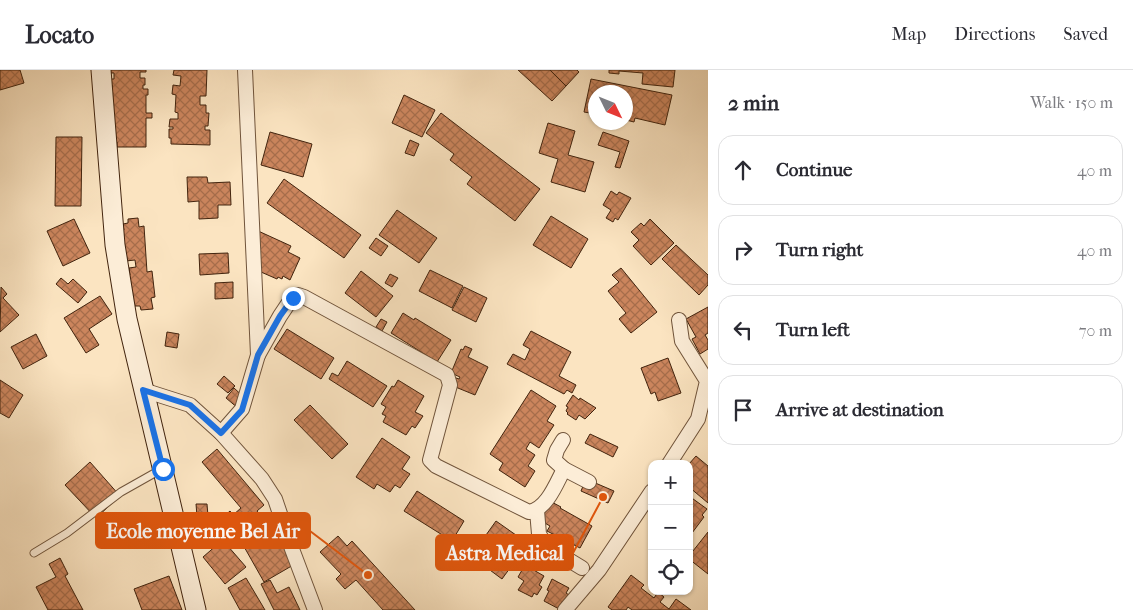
<!DOCTYPE html>
<html lang="en">
<head>
<meta charset="utf-8">
<style>
  body { margin:0; font-family:"IM FELL French Canon",serif; background:#f7f7f7; color:#2b2b33 }
  .controls { position:absolute; right:15px; bottom:15px; display:grid; overflow:hidden; border-radius:10px; box-shadow:0 1px 4px #0004 }
  .controls button { width:45px; height:45px; display:grid; place-items:center; padding:0; border:0; border-bottom:1px solid #e1e1e2; background:#fff; color:#2b2b33; font:25px sans-serif }
  .compass { position:absolute; left:588px; top:15px; width:45px; height:45px; border-radius:50%; background:#fff; box-shadow:0 1px 4px #0004; rotate:133deg }
  .stop { position:absolute; width:15px; height:15px; margin:-11px; border:4px solid #1a73e8; border-radius:50%; background:#fff }
  .stop.end { background:#1a73e8; border-color:#fff; box-shadow:0 1px 5px #0008 }
  .list { margin:0; padding:0; list-style:none }
  h2 { display:flex; justify-content:space-between; align-items:center; height:65px; margin:0; padding:0 20px; font-size:21px }
  h2 small { font-size:16px; font-weight:400; color:#7c7c81 }
  .list li { display:grid; grid-template-columns:32px 1fr auto; gap:15px; align-items:center; box-sizing:border-box; height:70px; margin:0 10px 10px; padding:0 10px; border:1px solid #e1e1e2; border-radius:15px }
  .list b { display:block; font-size:19px; white-space:nowrap }
  .list em { font-size:16px; font-style:normal; color:#7c7c81 }
  .icon { flex:none; width:28px; height:28px; fill:none; stroke:currentColor; stroke-width:2; stroke-linecap:round; stroke-linejoin:round }
  .map { position:relative; flex:none; width:708px; height:540px; overflow:hidden }
  header { display:flex; align-items:center; gap:30px; box-sizing:border-box; height:70px; padding:0 25px; background:#fff; border-bottom:1px solid #e1e1e2 }
  header strong { font-size:24px }
  nav { display:flex; gap:28px; margin-inline-start:auto; font-size:18px }
  main { display:flex }
  aside { flex:1; background:#fff }
  .map>svg:first-child { display:block }
  .building { fill:url(#building-cross-hatch); stroke:#42240e }
  .lines { fill:none; stroke-linecap:round; stroke-linejoin:round }
  .lane-casing { stroke:#70543b; stroke-width:9 }
  .street-casing { stroke:#70543b; stroke-width:16 }
  .secondary-casing { stroke:#42240e; stroke-width:21 }
  .lane { stroke:#fcedd7; stroke-width:7 }
  .street { stroke:#fcedd7; stroke-width:14 }
  .secondary { stroke:#fcedd7; stroke-width:19 }
  .route { stroke:#1a73e8; stroke-width:6 }
  .leader { fill:none; stroke:#e0560c; stroke-width:2 }
  .callout-dot { fill:#e0560c; stroke:#fcedd7; stroke-width:2 }
  .callout { fill:#e0560c; stroke:#e0560c; stroke-width:2 }
  .callout-label { font-size:20px; text-anchor:middle; font-weight:bold; fill:#fff }
</style>
</head>
<body>
<header>
<strong>Locato</strong>
<nav><a>Map</a><a>Directions</a><a>Saved</a></nav>
</header>
<main>
<div class="map">
<svg width="708" height="540" viewBox="0 0 708 540">
  <defs>
    <pattern id="building-cross-hatch" width="8" height="8" patternUnits="userSpaceOnUse" patternTransform="scale(1.25)"><rect width="8" height="8" fill="#cb855d"/><path d="M0 0l8 8M0 8l8-8" fill="none" stroke="#a66d4b"/></pattern>
  </defs>
  <rect width="100%" height="100%" fill="#fbe4c1"/>
  <filter id="stains"><feTurbulence type="fractalNoise" baseFrequency=".004" numOctaves="4"/><feColorMatrix values="0 0 0 0 .2 0 0 0 0 .09 0 0 0 0 .02 0 0 0 .5 -.17"/></filter>
  <radialGradient id="worn" r=".72"><stop offset=".6" stop-color="#630" stop-opacity="0"/><stop offset="1" stop-color="#630" stop-opacity=".3"/></radialGradient>
  <g class="building">
    <polygon points="0,0 20,0 24,13 0,20"/>
    <polygon points="108,0 146,0 146,2 140,2 140,8 145,8 145,15 143,15 143,19 148,19 148,25 146,25 146,43 152,43 152,48 146,48 146,77 117,77 117,72 111,72 107,22 112,22 112,15 109,15 109,9 114,9 114,3 108,3"/>
    <polygon points="174,0 207,0 206,26 200,26 200,35 206,35 206,43 209,43 208,56 205,56 205,60 210,60 210,75 171,74 171,68 169,68 169,59 173,59 173,57 169,57 170,49 178,49 178,43 175,42 176,25 172,24 173,15 180,16 181,6 173,5"/>
    <polygon points="518,0 550,0 567,15 552,31"/>
    <polygon points="550,0 577,0 579,2 566,16"/>
    <polygon points="609,0 675,0 673,17 642,14 643,3 619,1 619,4 609,3"/>
    <polygon points="591,9 672,25 665,55 635,48 634,52 626,50 626,22 596,22 596,44 584,42"/>
    <polygon points="404,25 435,40 422,67 392,53"/>
    <polygon points="441,43 540,119 515,151 467,114 472,107 450,90 454,84 426,63"/>
    <polygon points="548,53 575,61 568,85 594,92 585,122 551,112 558,89 539,83"/>
    <polygon points="270,62 312,74 303,107 261,95"/>
    <polygon points="603,62 629,71 620,98 615,97 620,82 598,75"/>
    <polygon points="56,67 82,67 81,136 55,136"/>
    <polygon points="410,70 419,74 414,86 405,83"/>
    <polygon points="187,107 207,107 208,113 230,112 231,135 218,135 218,148 199,149 199,131 188,132"/>
    <polygon points="284,109 361,165 344,188 267,133"/>
    <polygon points="611,121 617,125 619,122 631,128 618,150 615,148 613,152 606,148 611,140 603,135"/>
    <polygon points="397,140 437,168 419,193 379,165"/>
    <polygon points="551,146 588,169 571,198 533,175"/>
    <polygon points="138,148 139,157 144,156 147,202 152,201 155,227 151,228 153,239 141,240 140,236 133,236 125,206 130,205 129,198 136,197 135,190 126,191 118,161 124,160 123,154 128,153 128,149"/>
    <polygon points="74,149 90,183 63,196 47,161"/>
    <polygon points="650,149 674,173 651,195 633,176 639,170 631,162 641,153 644,156"/>
    <polygon points="256,160 291,176 288,182 300,188 290,210 283,206 282,209 278,207 277,209 261,202"/>
    <polygon points="376,168 388,176 381,186 369,178"/>
    <polygon points="676,175 708,205 708,215 699,225 662,189"/>
    <polygon points="228,183 229,203 200,205 199,184"/>
    <polygon points="621,198 657,242 631,263 619,249 626,243 608,221 619,212 612,205"/>
    <polygon points="430,200 463,216 452,238 419,221"/>
    <polygon points="361,201 393,226 376,247 345,223"/>
    <polygon points="390,204 398,208 392,217 385,213"/>
    <polygon points="61,208 68,214 73,209 87,222 78,233 56,214"/>
    <polygon points="233,212 233,228 215,229 215,213"/>
    <polygon points="1,217 7,224 3,228 19,245 0,262"/>
    <polygon points="464,217 487,228 476,252 452,240"/>
    <polygon points="100,226 112,244 89,259 99,275 86,283 64,248"/>
    <polygon points="708,237 708,263 705,265 708,270 708,279 700,284 692,269 696,267 686,249"/>
    <polygon points="403,243 414,250 415,248 451,270 437,292 391,263"/>
    <polygon points="381,249 387,252 382,261 376,257"/>
    <polygon points="287,259 334,288 321,309 274,279"/>
    <polygon points="531,261 571,282 559,306 576,315 572,323 567,320 564,324 507,294 513,284 525,290 530,279 523,275"/>
    <polygon points="167,262 179,264 177,278 165,276"/>
    <polygon points="36,264 47,286 23,299 11,277"/>
    <polygon points="465,276 472,279 468,287 488,297 475,325 453,316 456,308 459,309 460,307 451,303 461,279 463,280"/>
    <polygon points="668,288 681,323 658,331 655,322 651,324 641,298"/>
    <polygon points="347,291 387,316 373,337 329,309 332,303 338,306"/>
    <polygon points="224,306 235,316 228,323 217,314"/>
    <polygon points="0,310 23,325 9,348 0,343"/>
    <polygon points="398,310 424,326 415,342 423,346 415,358 412,356 406,365 383,352 386,346 382,344 386,337 381,334 392,316 394,317"/>
    <polygon points="234,318 247,330 239,339 226,328"/>
    <polygon points="531,320 556,336 547,351 554,355 539,378 530,372 526,379 535,385 528,396 535,401 525,417 499,400 503,393 490,384"/>
    <polygon points="573,325 579,330 580,328 596,338 585,349 579,345 576,350 567,344 568,343 566,341 568,337 566,336"/>
    <polygon points="310,335 348,374 332,389 294,350"/>
    <polygon points="590,364 618,377 613,387 585,373"/>
    <polygon points="382,368 410,387 402,399 410,404 400,418 395,415 390,422 377,414 374,419 356,407"/>
    <polygon points="217,379 264,435 257,441 261,446 227,475 246,497 225,514 203,487 218,474 207,461 230,441 233,445 241,438 202,392"/>
    <polygon points="696,386 708,396 708,433 689,417 689,394"/>
    <polygon points="90,392 120,426 96,448 65,415"/>
    <polygon points="586,409 614,421 608,433 581,421"/>
    <polygon points="417,421 464,451 452,471 404,441"/>
    <polygon points="689,426 707,439 702,445 704,447 689,467"/>
    <polygon points="546,429 561,437 560,438 592,456 580,478 547,461 550,456 536,448"/>
    <polygon points="196,434 207,434 208,446 197,446"/>
    <polygon points="269,448 295,494 264,512 238,466"/>
    <polygon points="496,451 523,470 514,483 521,488 513,500 510,498 502,509 471,486"/>
    <polygon points="708,462 708,504 689,489 689,486"/>
    <polygon points="338,466 347,476 352,471 415,540 383,540 356,510 345,519 336,509 341,504 320,482"/>
    <polygon points="60,488 68,504 65,506 83,540 48,540 36,517 56,507 49,494"/>
    <polygon points="525,495 544,506 539,515 542,517 537,525 534,523 532,527 518,520 524,511 518,507"/>
    <polygon points="631,505 644,515 641,518 654,528 658,522 664,527 660,532 669,539 676,529 691,540 632,540 628,537 626,540 612,540 608,537"/>
    <polygon points="169,506 182,540 142,540 134,519"/>
    <polygon points="246,508 265,540 240,540 228,518"/>
    <polygon points="552,509 569,518 566,523 569,525 561,540 544,531 549,521 547,520"/>
    <polygon points="270,510 277,523 289,517 300,540 274,540 261,514"/>
  </g>
  <g class="lines">
    <defs>
      <polyline id="lane" points="34,483 67,463 121,422 160,400"/>
      <g id="street">
        <path d="M258 285 280 246 288 234 298 225 304 227 447 305 450 315 430 390 436 396 529 442C547 439 556 414 564 399L589 412"/>
        <polyline points="143,320 190,335 221,363 262,409 275,429 292,479 315,540"/>
        <polyline points="221,363 242,339 258,285 245,0"/>
        <polyline points="563,370 557,380 554,390 564,399"/>
        <polyline points="669,394 698,349 707,311 682,271 679,250"/>
        <polyline points="537,441 539,464 546,476 582,498"/>
        <polyline points="565,540 599,500 652,421"/>
      </g>
      <polyline id="secondary" points="101,0 115,175 127,249 196,540"/>
    </defs>
    <use href="#lane" class="lane-casing"/>
    <use href="#street" class="street-casing"/>
    <use href="#secondary" class="secondary-casing"/>
    <use href="#lane" class="lane"/>
    <use href="#street" class="street"/>
    <use href="#secondary" class="secondary"/>
  </g>
  <g class="lines">
    <polyline class="route" points="163,399 143,320 190,335 221,363 242,340 258,285 280,246 293,228"/>
  </g>
  <path class="leader" d="M368 505L310 461M603 427L573 483"/>
  <g class="callout-dot">
    <circle cx="368" cy="505" r="5"/>
    <circle cx="603" cy="427" r="5"/>
  </g>
  <g class="callout">
    <rect x="96" y="443" width="214" height="35" rx="5"/>
    <rect x="436" y="465" width="137" height="35" rx="5"/>
  </g>
  <g class="callout-label">
    <text x="203" y="468">Ecole moyenne Bel Air</text>
    <text x="505" y="490">Astra Medical</text>
  </g>
  <rect width="100%" height="100%" filter="url(#stains)"/>
  <rect width="100%" height="100%" fill="url(#worn)"/>
</svg>
<div class="controls">
<button>+</button>
<button>−</button>
<button><svg class="icon" aria-label="locate" viewBox="0 0 24 24"><circle cx="12" cy="12" r="6"/><path d="M12 2v4M12 18v4M2 12h4M18 12h4"/></svg></button>
</div>
<svg class="compass" viewBox="-18 -18 36 36"><path d="M0-13l5 13h-10z" fill="#e53935"/><path d="M0 13l5-13h-10z" fill="#7c7c81"/></svg>
<div class="stop" style="left:163px;top:399px"></div>
<div class="stop end" style="left:293px;top:228px"></div>
</div>
<aside>
<h2>2 min<small>Walk · 150 m</small></h2>
<ul class="list">
<li><svg class="icon" aria-label="ahead" viewBox="0 0 24 24"><path d="M12 20V5M6 11l6-6 6 6"/></svg><div><b>Continue</b></div><em>40 m</em></li>
<li><svg class="icon" aria-label="right" viewBox="0 0 24 24"><path d="M7 20v-9h11M14 6l5 5-5 5"/></svg><div><b>Turn right</b></div><em>40 m</em></li>
<li><svg class="icon" aria-label="left" viewBox="0 0 24 24"><path d="M17 20v-9H6M10 6l-5 5 5 5"/></svg><div><b>Turn left</b></div><em>70 m</em></li>
<li><svg class="icon" aria-label="arrive" viewBox="0 0 24 24"><path d="M6 21V4h12l-3 4 3 4H6"/></svg><div><b>Arrive at destination</b></div></li>
</ul>
</aside>
</main>
</body>
</html>
